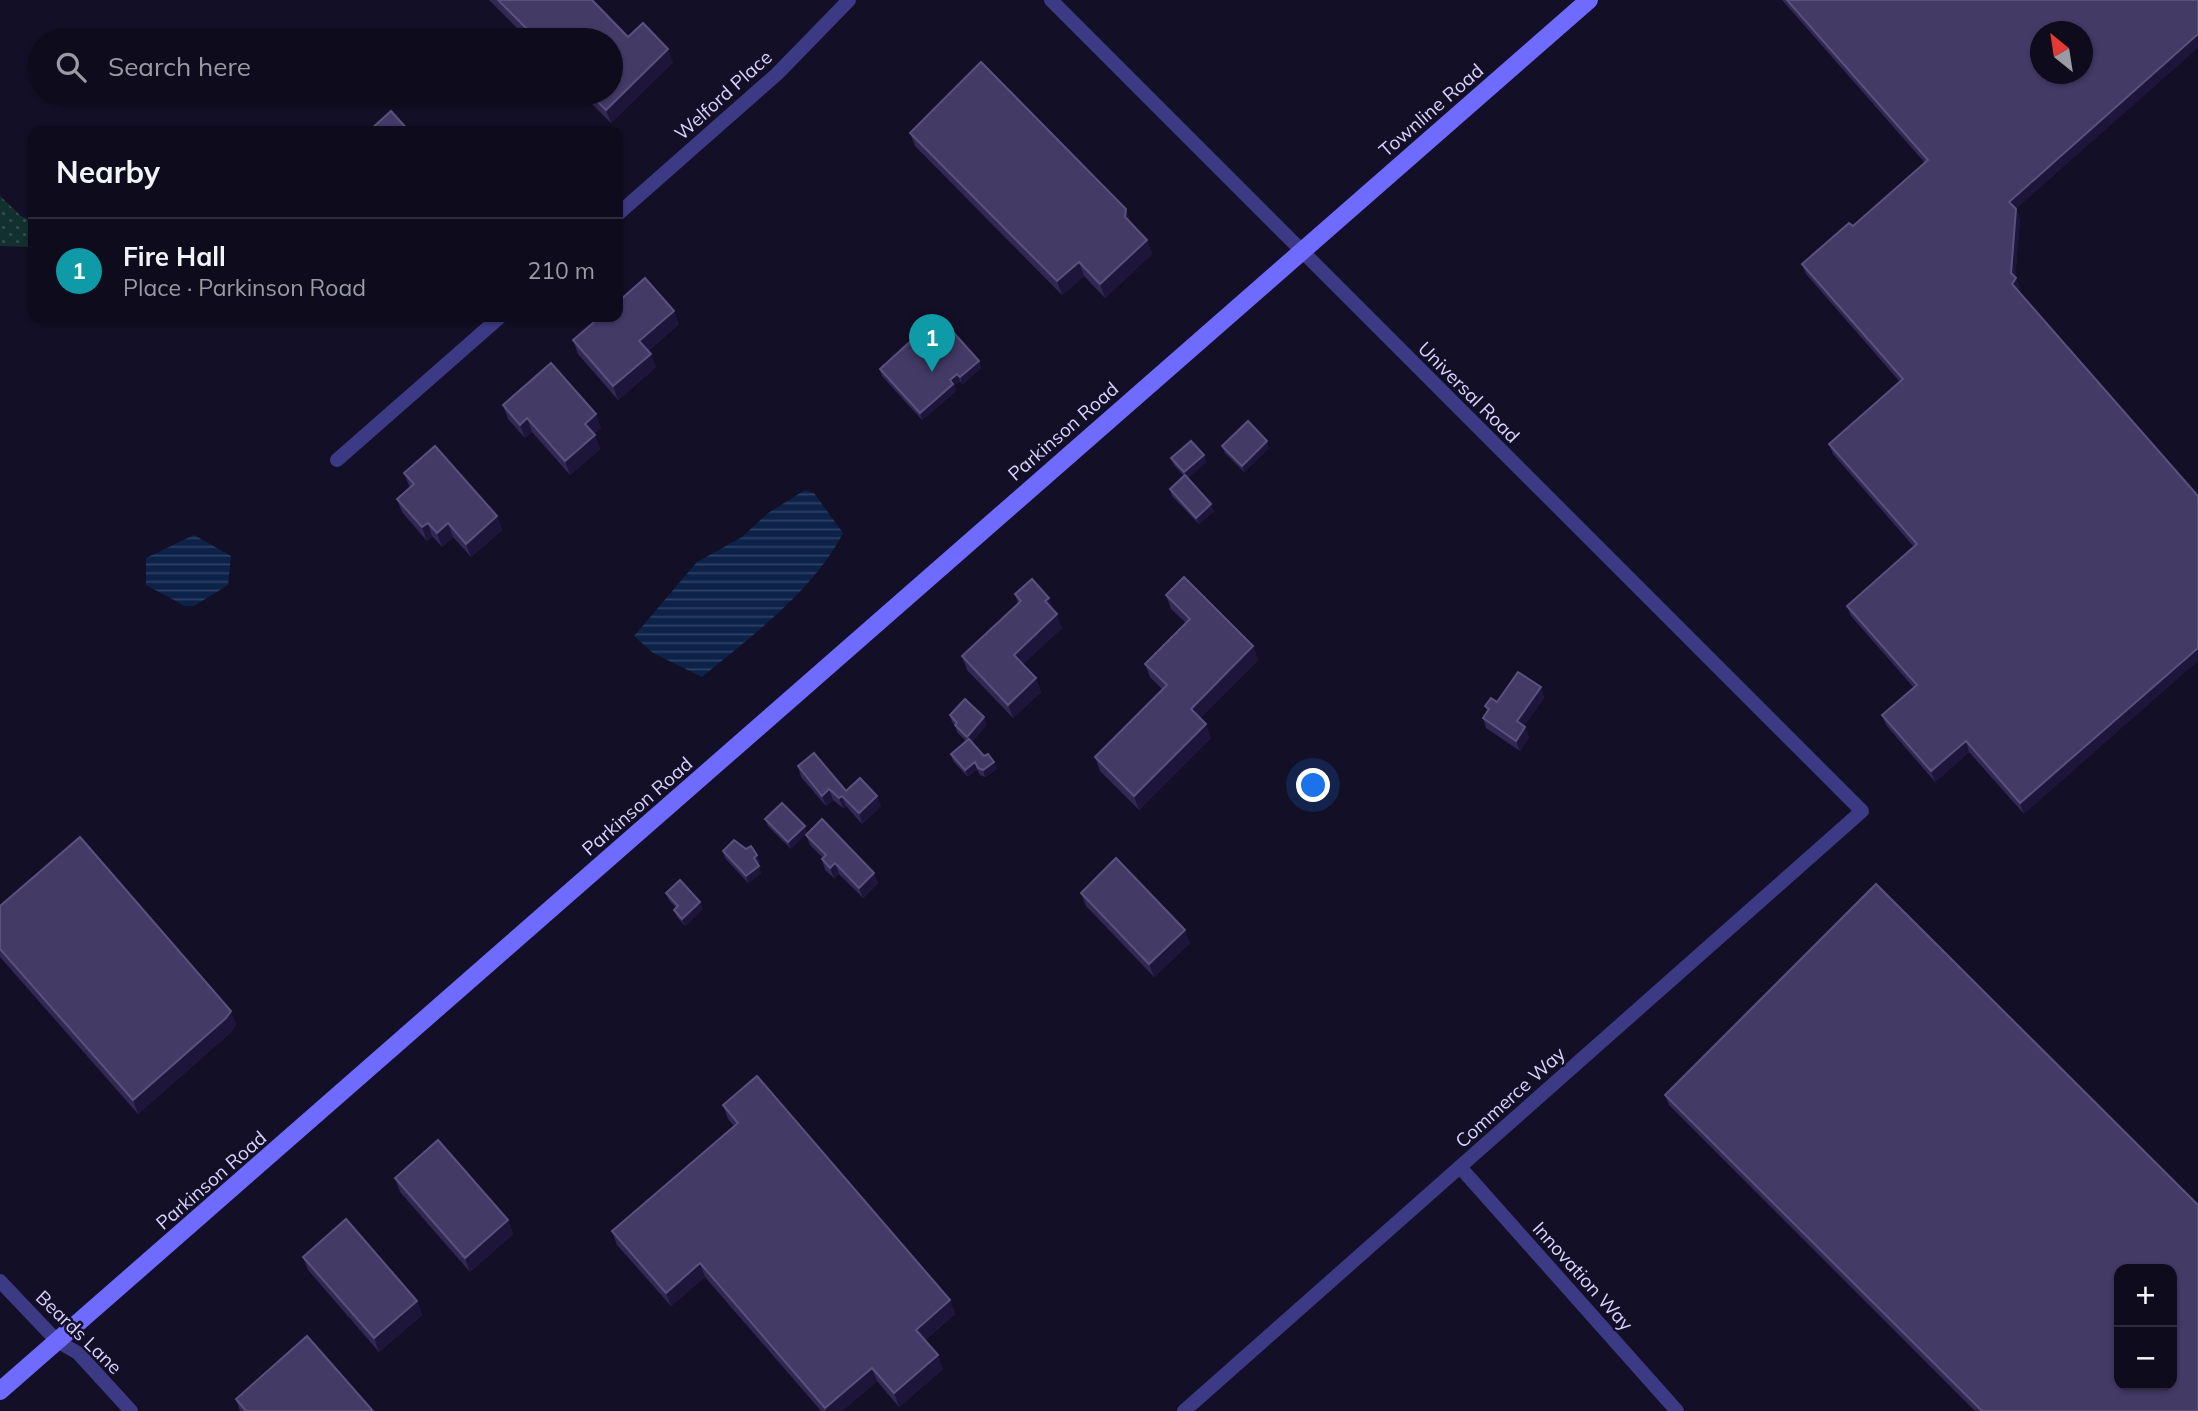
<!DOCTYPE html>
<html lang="en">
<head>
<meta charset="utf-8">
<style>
  body { margin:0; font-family:Mulish,sans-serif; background:#1c1929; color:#f1f3f6 }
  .controls { position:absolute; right:21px; bottom:21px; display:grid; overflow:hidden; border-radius:14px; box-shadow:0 2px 5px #0004 }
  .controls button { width:63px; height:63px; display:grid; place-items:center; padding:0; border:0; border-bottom:2px solid #2e2b3b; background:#0e0b1c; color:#f1f3f6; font:35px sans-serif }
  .compass { position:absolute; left:2030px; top:21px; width:63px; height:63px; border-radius:50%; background:#0e0b1c; box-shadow:0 2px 5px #0004; rotate:330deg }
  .you { position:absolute; left:1314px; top:786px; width:24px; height:24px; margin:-18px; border:5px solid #fff; border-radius:50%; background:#1a73e8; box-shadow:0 0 0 10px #1a73e833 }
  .badge { display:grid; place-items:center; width:46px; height:46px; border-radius:50%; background:#00e5ff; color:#fff; font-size:23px; font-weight:700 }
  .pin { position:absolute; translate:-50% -58px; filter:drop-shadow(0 2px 4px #0008) }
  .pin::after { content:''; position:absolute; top:37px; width:24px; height:21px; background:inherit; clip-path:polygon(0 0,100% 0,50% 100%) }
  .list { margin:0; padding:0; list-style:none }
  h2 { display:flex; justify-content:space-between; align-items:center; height:91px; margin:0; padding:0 28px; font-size:30px }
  h2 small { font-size:23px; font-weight:400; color:#9b9ba3 }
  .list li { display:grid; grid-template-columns:46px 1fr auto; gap:21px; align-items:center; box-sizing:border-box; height:105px; padding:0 28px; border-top:2px solid #2e2b3b }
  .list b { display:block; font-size:26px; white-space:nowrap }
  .list p { margin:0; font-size:23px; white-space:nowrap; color:#9b9ba3 }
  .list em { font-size:23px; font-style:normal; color:#9b9ba3 }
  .icon { flex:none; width:38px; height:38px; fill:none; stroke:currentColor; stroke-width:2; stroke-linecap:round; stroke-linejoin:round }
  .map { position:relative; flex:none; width:2198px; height:1411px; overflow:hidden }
  .search { position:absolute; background:#0e0b1c; box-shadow:0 2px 5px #0004; left:28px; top:28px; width:595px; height:77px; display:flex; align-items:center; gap:18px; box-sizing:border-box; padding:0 24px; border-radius:38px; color:#9b9ba3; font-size:26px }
  .panel { position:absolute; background:#0e0b1c; box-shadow:0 2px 5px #0004; left:28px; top:126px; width:595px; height:196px; border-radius:14px }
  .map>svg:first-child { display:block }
  .grass { fill:url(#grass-dots) }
  .water { fill:url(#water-rules) }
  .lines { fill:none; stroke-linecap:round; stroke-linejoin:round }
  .minor { stroke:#3d3a85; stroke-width:14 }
  .secondary { stroke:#6f6bff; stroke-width:18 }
  .wall { fill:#312854 }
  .shaded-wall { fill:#1d163a }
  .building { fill:#433a66; stroke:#5a527e; stroke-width:2; fill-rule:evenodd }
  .labels { text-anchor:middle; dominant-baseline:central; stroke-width:5; stroke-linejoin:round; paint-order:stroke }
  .street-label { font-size:19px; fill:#d9d4ff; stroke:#130f26 }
</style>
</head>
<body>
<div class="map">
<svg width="2198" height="1411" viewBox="0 0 2198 1411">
  <defs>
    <pattern id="grass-dots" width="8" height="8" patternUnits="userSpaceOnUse" patternTransform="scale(1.75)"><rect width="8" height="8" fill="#12302f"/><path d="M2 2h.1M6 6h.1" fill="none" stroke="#344d4e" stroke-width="1.8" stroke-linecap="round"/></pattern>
    <pattern id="water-rules" width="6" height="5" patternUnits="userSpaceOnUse" patternTransform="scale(1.75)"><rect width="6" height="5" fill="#0c2248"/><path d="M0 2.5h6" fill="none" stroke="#2f4163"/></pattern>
  </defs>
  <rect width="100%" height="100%" fill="#130f26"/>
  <polygon class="grass" points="0,196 21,216 33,221 33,247 0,246"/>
  <g class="water">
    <path d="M805 490 814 493 843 533C814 590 751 637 702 677L653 653 634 636 697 562 742 537 768 513Z"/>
    <polygon points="194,535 231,556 228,585 194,606 185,606 146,585 146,558"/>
  </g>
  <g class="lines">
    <g class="minor">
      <polyline points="1051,0 1862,811 1184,1411"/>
      <polyline points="618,214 777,74 849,0"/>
      <polyline points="337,460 500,317"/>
      <polyline points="1460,1167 1677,1411"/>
      <polyline points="0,1281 57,1341 78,1353 131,1411"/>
    </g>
    <polyline class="secondary" points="0,1391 1589,0"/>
  </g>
  <g class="wall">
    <polygon points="489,0 592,0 628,37 673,62 611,123 581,93 611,93 611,40 529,40"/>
    <polygon points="1782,0 2198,0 2016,209 2020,219 2015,277 2020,288 2018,291 2024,814 1969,752 1935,782 1886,725 1882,715 1914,688 1851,616 1847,606 1914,547 1833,454 1829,444 1900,382 1806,274 1802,264 1853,226 1925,163"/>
    <polygon points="910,133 1131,222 1147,240 1152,254 1105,298 1084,276 1062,295 915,146"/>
    <polygon points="679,324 648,351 656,367 618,400 578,354 573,340"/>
    <polygon points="918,345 979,361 981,368 963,384 960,381 954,386 956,391 922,420 882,376 880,369"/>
    <polygon points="503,405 601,428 594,434 600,449 570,475 532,432 525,438 508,419"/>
    <polygon points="1222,446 1269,448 1244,472 1225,453"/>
    <polygon points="1204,455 1206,462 1188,478 1214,511 1199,524 1172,496 1170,489 1184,476 1174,465 1171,458"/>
    <polygon points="404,473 497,516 502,530 471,557 453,537 442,547 432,536 427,541 402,512 397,499 410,488"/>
    <polygon points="1015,594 1054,611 1062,628 1023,664 1036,678 1041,692 1013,718 967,670 962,656 1018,604"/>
    <polygon points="1166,595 1253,646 1258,660 1200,718 1211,738 1139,810 1100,771 1095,757 1162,689 1150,677 1145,664 1186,623 1171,609"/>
    <polygon points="1541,687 1544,698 1524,726 1529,737 1520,751 1486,728 1483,718 1487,711 1485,706"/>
    <polygon points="950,715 987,724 972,742 997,769 985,777 980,775 977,769 968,777 953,761 951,754 966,741 957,732 955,725 952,722"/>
    <polygon points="798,766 846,791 881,806 862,824 846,806 843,808 833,800 826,806 801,777"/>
    <polygon points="782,803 791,849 768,826 765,819"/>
    <polygon points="806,835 878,883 863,898 839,874 834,878 825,870 822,859 823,858 810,845"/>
    <polygon points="723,851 760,862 758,864 761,873 748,883 725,858"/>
    <polygon points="666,893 700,902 703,909 685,926 677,917 674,910 676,908 669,900"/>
    <polygon points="1081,893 1190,943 1154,977 1086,906"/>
    <polygon points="0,906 236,1024 231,1032 138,1114 0,957"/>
    <polygon points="1665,1095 2198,1411 1975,1411 1669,1105"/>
    <polygon points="723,1105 950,1300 955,1314 925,1340 943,1369 899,1407 877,1381 842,1411 821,1411 705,1277 671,1306 617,1245 612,1231 734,1126 728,1119"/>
    <polygon points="395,1178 508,1220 513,1234 470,1272 400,1192"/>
    <polygon points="303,1257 417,1301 422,1315 379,1352 308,1270"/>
    <polygon points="236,1399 373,1411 240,1411"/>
  </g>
  <g class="shaded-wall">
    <polygon points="2198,34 2198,48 2016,209 2020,219 2015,280 2016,278 2020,288 2016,294 2012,284 2009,202"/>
    <polygon points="668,49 673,62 611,123 606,110"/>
    <polygon points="1126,209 1131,222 1130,231 1125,217"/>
    <polygon points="1147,240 1152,254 1105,298 1100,284"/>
    <polygon points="1079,262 1084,276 1062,295 1057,281"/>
    <polygon points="674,311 679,324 644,354 639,341"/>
    <polygon points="651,354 656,367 618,400 613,386"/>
    <polygon points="979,361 981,368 963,384 960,377"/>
    <polygon points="957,374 960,381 954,386 956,391 922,420 920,413 950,380"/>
    <polygon points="596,414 601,428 590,438 585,424"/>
    <polygon points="527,418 532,432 525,438 520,425"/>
    <polygon points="595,435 600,449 570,475 565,461"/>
    <polygon points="1267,441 1269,448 1244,472 1242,466"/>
    <polygon points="1204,455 1206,462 1187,479 1184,472"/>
    <polygon points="1211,504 1214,511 1199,524 1196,518"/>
    <polygon points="497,516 502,530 471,557 466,544"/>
    <polygon points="428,523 432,536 427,541 422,527"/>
    <polygon points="448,523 453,537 442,547 437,533"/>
    <polygon points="1049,598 1054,611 1045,601"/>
    <polygon points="1057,614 1062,628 1019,668 1014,655"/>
    <polygon points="1253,646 1258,660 1196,723 1191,709"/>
    <polygon points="2198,648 2198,661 2024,814 2020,803"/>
    <polygon points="1036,678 1041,692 1013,718 1008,705"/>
    <polygon points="1541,687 1544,698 1521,731 1517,721"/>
    <polygon points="984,717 987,724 970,744 967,737"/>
    <polygon points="1206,724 1211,738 1139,810 1134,796"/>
    <polygon points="1525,727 1529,737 1520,751 1516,741"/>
    <polygon points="1966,741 1969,752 1935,782 1931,771"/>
    <polygon points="975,762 977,769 968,777 965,770"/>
    <polygon points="994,762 997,769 985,777 983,770"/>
    <polygon points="829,789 833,800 826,806 822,796"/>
    <polygon points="842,796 846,806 843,808 839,798"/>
    <polygon points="877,796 881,806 862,824 859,813"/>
    <polygon points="805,826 807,833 791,849 788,842"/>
    <polygon points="757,855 760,862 757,865 754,858"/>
    <polygon points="835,863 839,874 834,878 830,868"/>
    <polygon points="759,866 761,873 748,883 746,876"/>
    <polygon points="874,873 878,883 863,898 859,888"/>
    <polygon points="700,902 703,909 685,926 682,919"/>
    <polygon points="1185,930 1190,943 1154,977 1149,964"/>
    <polygon points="231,1011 236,1024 231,1032 138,1114 133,1100"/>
    <polygon points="508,1220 513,1234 470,1272 465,1258"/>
    <polygon points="700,1263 705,1277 671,1306 666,1293"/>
    <polygon points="950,1300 955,1314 921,1343 916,1330"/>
    <polygon points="417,1301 422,1315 379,1352 374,1338"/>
    <polygon points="938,1355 943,1369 899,1407 894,1393"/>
    <polygon points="872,1368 877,1381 842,1411 826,1411 825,1408"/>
  </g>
  <g class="building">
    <polygon points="498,0 592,0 628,37 643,23 668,49 606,110 589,93 611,93 611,40 538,40"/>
    <path d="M1787 0H2198V34L2009 202 2016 209 2011 273 2016 278 2012 284 2198 496V648L2020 803 1966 741 1931 771 1882 715 1917 685 1847 606 1917 544 1829 444 1903 379 1802 264 1849 223 1853 226 1928 160ZM2040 32H2082V74H2040Z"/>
    <polygon points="981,62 1126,209 1125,217 1147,240 1100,284 1079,262 1057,281 910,133"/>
    <polygon points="391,111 409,131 369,131"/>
    <polygon points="645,278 674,311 639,341 651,354 613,386 573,340 600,317 618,317 618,302"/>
    <polygon points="944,322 979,361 960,377 957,374 950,380 953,384 920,413 880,369 913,339 918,345"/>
    <polygon points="551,363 596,414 585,424 595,435 565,461 527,418 520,425 503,405"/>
    <polygon points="1248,421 1267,441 1242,466 1222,446"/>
    <polygon points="1191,441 1204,455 1184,472 1171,458"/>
    <polygon points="435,446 497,516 466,544 448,523 437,533 428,523 422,527 397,499 414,484 404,473"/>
    <polygon points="1185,475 1211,504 1196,518 1170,489"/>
    <polygon points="1184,577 1253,646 1191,709 1206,724 1134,796 1095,757 1167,685 1145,664 1190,619 1166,595"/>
    <polygon points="1032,579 1049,598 1045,601 1057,614 1014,655 1036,678 1008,705 962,656 1021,601 1015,594"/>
    <polygon points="1518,672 1541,687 1517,721 1525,727 1516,741 1483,718 1489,709 1485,706 1491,698 1497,702"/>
    <polygon points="965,699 984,717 967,737 955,725 957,723 950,715"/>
    <polygon points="969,739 984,756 988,754 994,762 983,770 978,768 975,762 965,770 951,754"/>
    <polygon points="814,753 846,791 860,778 877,796 859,813 842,796 839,798 829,789 822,796 798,766"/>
    <polygon points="782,803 805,826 788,842 765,819"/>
    <polygon points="822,819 874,873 859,888 835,863 830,868 822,859 826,855 806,835"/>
    <polygon points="80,837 231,1011 226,1018 133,1100 0,949 0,906"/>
    <polygon points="734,840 746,849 751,846 757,855 754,858 759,866 746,876 723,851"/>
    <polygon points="1116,858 1185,930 1149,964 1081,893"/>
    <polygon points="680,880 700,902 682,919 674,910 678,906 666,893"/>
    <path d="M1876 884 2198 1205V1411H1982L1665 1095ZM2119 1269H2172V1385H2119Z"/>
    <polygon points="757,1076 950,1300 916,1330 938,1355 894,1393 872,1368 825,1408 700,1263 666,1293 612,1231 738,1123 723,1105"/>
    <polygon points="438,1140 508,1220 465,1258 395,1178"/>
    <polygon points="346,1219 417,1301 374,1338 303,1257"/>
    <polygon points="307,1336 373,1411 246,1411 236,1399"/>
  </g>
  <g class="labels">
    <g class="street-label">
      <text transform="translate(723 95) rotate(-42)">Welford Place</text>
      <text transform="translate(1431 110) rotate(-41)">Townline Road</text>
      <text transform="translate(1469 392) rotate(45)">Universal Road</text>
      <text transform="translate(1063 431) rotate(-41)">Parkinson Road</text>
      <text transform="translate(637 806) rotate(-41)">Parkinson Road</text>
      <text transform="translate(1510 1097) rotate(-42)">Commerce Way</text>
      <text transform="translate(211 1180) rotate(-41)">Parkinson Road</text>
      <text transform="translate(1583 1276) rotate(48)">Innovation Way</text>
      <text transform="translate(79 1332) rotate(44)">Beards Lane</text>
    </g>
  </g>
</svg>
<div class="controls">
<button>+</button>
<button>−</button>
</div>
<svg class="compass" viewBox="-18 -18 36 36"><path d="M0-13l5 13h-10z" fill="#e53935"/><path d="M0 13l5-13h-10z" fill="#9b9ba3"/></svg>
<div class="you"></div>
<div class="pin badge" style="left:932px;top:372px;background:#0f9aa8">1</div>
<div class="search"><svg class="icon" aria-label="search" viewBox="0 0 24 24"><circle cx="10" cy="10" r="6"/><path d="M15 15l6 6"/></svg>Search here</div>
<section class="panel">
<h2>Nearby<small></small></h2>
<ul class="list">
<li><span class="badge" style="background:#0f9aa8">1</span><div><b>Fire Hall</b><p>Place · Parkinson Road</p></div><em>210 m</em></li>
</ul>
</section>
</div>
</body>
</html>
